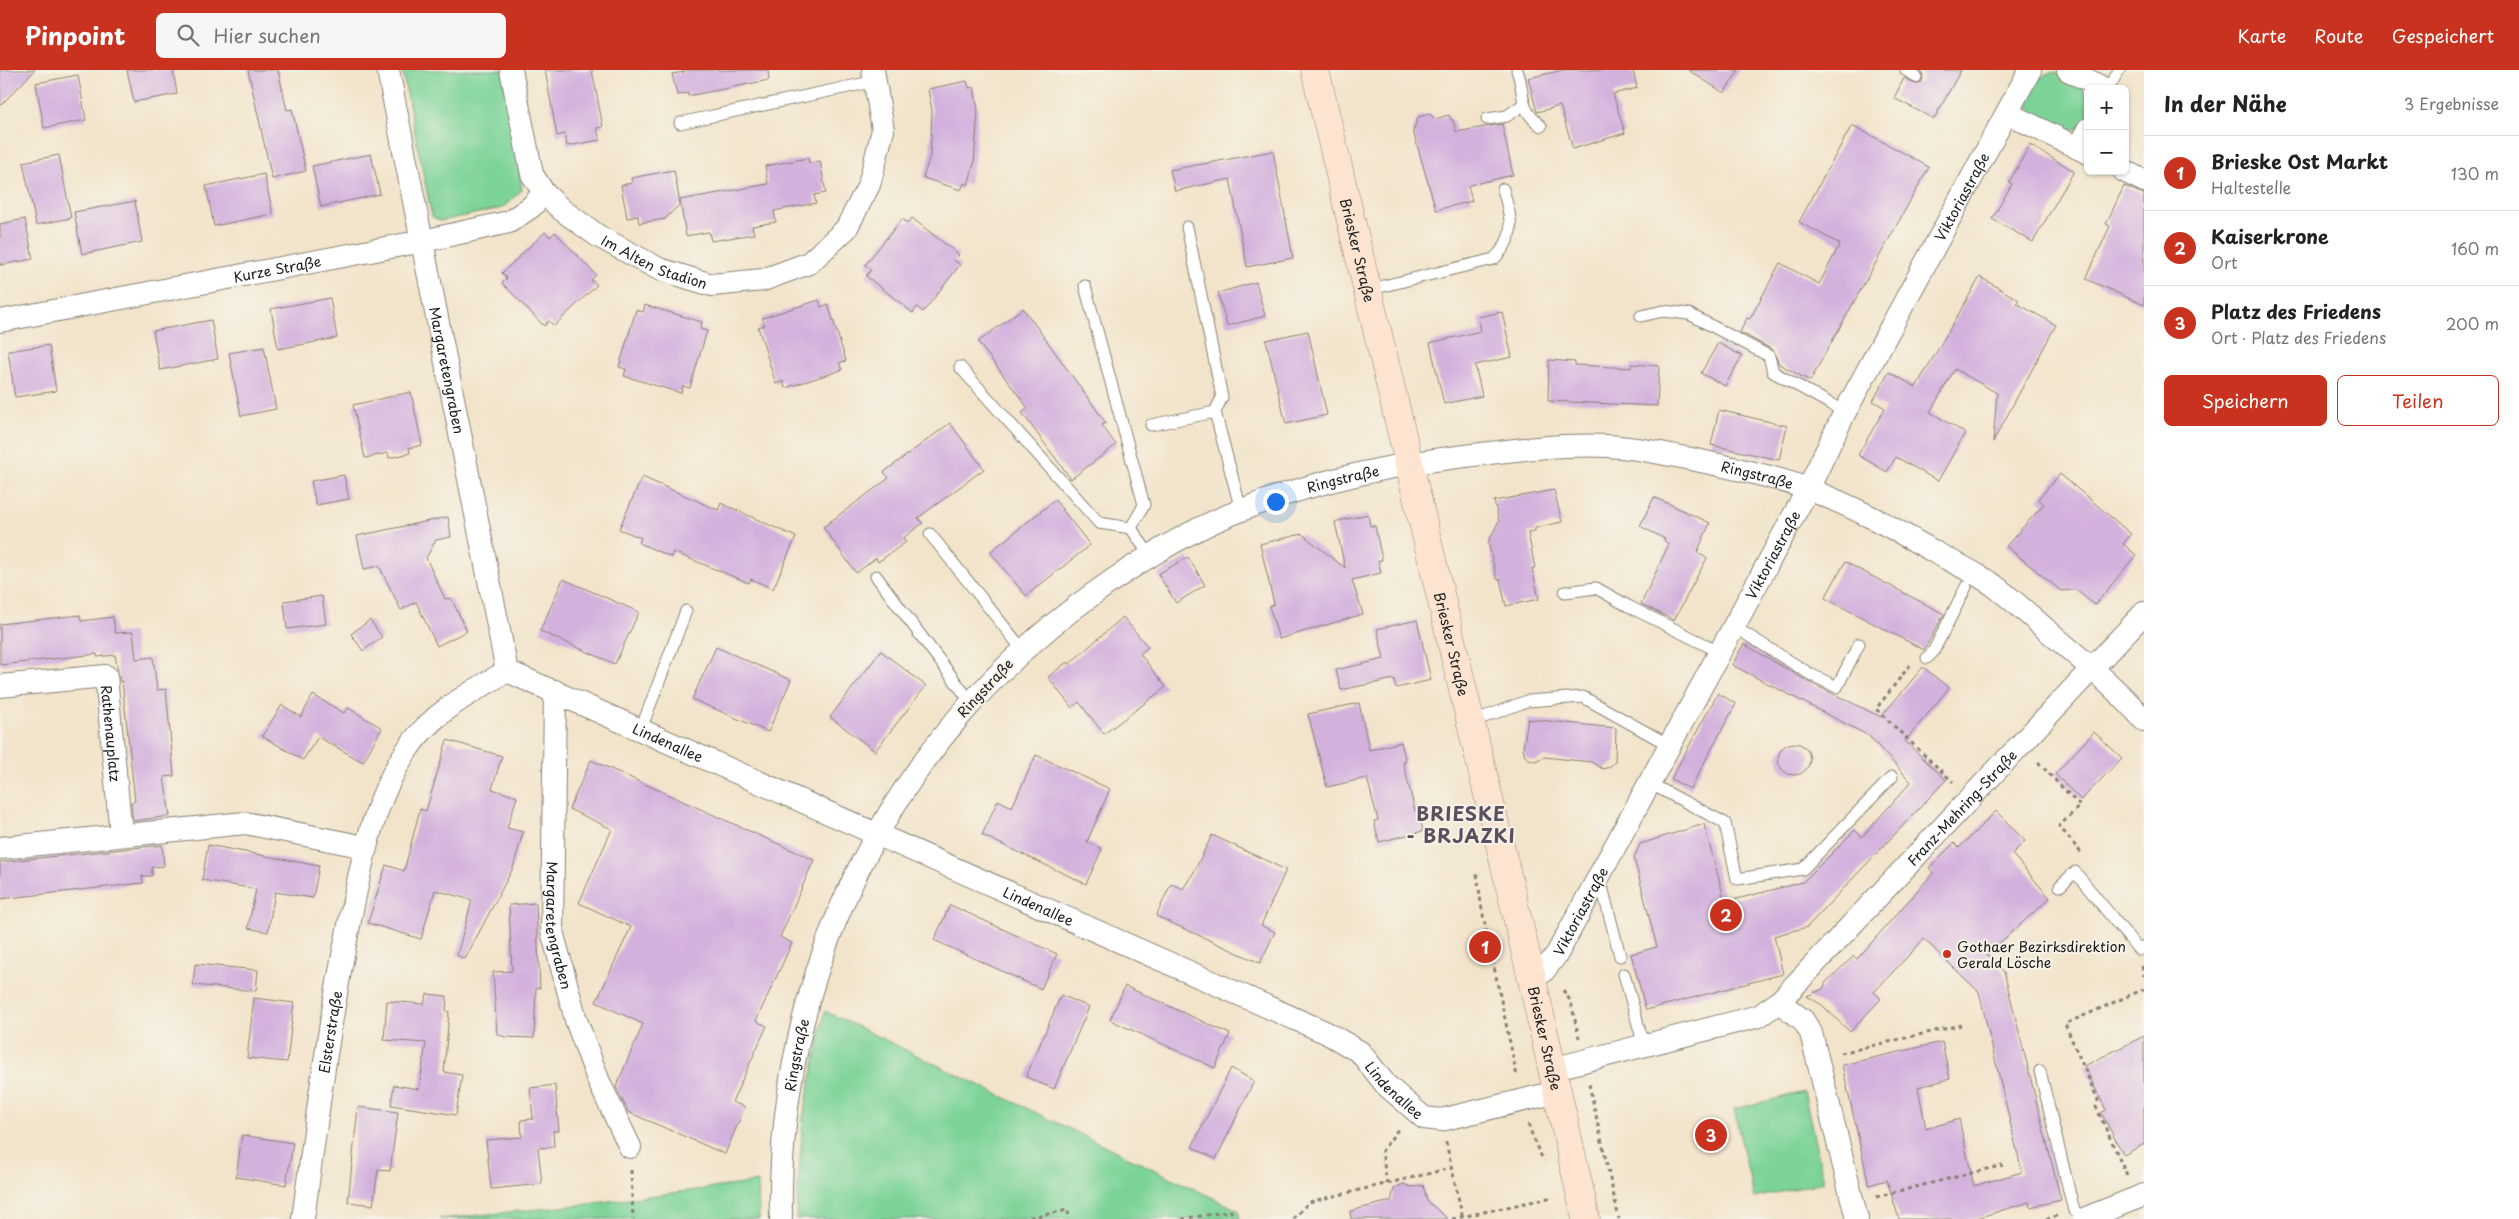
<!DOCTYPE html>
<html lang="de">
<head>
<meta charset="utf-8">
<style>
  body { margin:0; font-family:"Playpen Sans",sans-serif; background:#f6f6f6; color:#222 }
  .controls { position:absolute; right:15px; top:15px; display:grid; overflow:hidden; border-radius:8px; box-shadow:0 1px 4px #0004 }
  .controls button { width:45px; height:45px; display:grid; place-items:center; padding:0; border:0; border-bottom:1px solid #e0e0e0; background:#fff; color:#222; font:25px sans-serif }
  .you { position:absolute; left:1275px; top:431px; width:18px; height:18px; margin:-12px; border:4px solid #fff; border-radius:50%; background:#1a73e8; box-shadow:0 0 0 8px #1a73e833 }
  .badge { display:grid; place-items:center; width:32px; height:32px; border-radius:50%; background:#c8321e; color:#fff; font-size:16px; font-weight:700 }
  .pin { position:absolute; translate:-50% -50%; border:2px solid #fff; box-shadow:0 1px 5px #0006 }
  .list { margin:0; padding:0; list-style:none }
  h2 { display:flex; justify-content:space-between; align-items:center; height:65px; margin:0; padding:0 20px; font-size:21px }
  h2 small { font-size:16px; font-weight:400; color:#767676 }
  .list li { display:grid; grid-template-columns:32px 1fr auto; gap:15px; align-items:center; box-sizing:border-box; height:75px; padding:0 20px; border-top:1px solid #e0e0e0 }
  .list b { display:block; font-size:19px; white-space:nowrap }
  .list p { margin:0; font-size:16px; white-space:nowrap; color:#767676 }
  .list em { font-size:16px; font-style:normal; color:#767676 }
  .actions { display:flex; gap:10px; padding:15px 20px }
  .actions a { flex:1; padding:11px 0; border:1px solid #c8321e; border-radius:8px; text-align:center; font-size:18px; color:#c8321e }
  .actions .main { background:#c8321e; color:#fff }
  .icon { flex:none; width:28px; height:28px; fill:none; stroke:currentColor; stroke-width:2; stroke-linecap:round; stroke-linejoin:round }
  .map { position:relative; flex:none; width:2144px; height:1149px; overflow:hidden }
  header { display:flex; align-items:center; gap:30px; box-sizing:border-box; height:70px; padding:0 25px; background:#c8321e; color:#fff }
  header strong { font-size:24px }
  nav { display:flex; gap:28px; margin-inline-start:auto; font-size:18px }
  .search { width:350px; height:45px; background:#f6f6f6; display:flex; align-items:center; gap:12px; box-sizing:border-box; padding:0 18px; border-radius:8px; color:#767676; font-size:19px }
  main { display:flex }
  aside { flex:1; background:#fff }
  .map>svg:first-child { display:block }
  .green { fill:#7bd398; stroke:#4c785a }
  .building { fill:#d3b1dd }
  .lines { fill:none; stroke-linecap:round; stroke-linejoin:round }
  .lane-casing { stroke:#878074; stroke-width:13 }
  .street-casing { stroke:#878074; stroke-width:24 }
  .secondary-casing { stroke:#878074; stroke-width:29 }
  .path { stroke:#878074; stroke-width:3; stroke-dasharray:4 4; stroke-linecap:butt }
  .lane { stroke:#fff; stroke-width:11 }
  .street { stroke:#fff; stroke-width:22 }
  .secondary { stroke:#fde4d1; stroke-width:28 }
  .poi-dot { fill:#c8321e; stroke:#f7f3e8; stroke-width:2 }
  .labels { text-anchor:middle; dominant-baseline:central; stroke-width:4; stroke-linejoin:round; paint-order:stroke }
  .street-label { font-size:14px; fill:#1c1c1c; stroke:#f7f3e8 }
  .poi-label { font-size:14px; fill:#1c1c1c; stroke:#f7f3e8; text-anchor:start }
  .district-label { font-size:19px; font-weight:bold; letter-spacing:1px; fill:#5c5060; stroke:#f7f3e8 }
</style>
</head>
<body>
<header>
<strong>Pinpoint</strong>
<div class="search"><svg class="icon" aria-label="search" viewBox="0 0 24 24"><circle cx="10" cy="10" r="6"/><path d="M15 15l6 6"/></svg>Hier suchen</div>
<nav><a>Karte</a><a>Route</a><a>Gespeichert</a></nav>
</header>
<main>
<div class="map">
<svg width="2144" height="1149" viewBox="0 0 2144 1149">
  <rect width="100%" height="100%" fill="#f7f3e8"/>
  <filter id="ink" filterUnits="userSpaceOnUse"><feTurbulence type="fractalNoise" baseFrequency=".02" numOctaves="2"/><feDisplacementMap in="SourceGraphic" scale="10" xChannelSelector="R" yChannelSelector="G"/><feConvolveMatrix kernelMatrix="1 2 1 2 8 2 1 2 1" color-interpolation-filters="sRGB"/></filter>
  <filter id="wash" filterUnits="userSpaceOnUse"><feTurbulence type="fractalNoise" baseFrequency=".0096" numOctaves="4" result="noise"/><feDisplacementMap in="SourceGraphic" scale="20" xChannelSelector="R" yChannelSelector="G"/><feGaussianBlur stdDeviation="1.12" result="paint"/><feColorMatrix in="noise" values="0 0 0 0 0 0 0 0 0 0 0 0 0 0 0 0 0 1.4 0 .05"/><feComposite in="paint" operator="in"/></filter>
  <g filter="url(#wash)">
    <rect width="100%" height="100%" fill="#f2e4cb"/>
    <g class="green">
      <polygon points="402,0 503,0 522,120 502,138 441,151 432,147"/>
      <path d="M2055 2C2083 16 2089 14 2088 47L2077 59 2063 61 2035 47 2027 33C2031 14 2036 7 2055 2Z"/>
      <polygon points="825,941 1238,1140 1240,1149 796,1149 803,1047"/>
      <polygon points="1804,1022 1824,1112 1754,1128 1734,1039"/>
      <polygon points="758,1112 759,1149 439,1149 580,1135"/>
    </g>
    <g id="blocks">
      <g class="building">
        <polygon points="0,0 35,0 0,36"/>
        <polygon points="127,0 173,0 177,24 134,32"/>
        <polygon points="248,0 278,0 287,40 292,39 306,101 272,109"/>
        <polygon points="545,0 592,0 603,57 597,58 600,70 567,76 565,64 557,66"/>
        <polygon points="683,0 768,0 769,10 688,26 688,23 677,25 672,4 684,2"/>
        <polygon points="1563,0 1633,0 1637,18 1613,24 1625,63 1573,79 1560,36 1537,42 1528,8"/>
        <polygon points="1688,0 1739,0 1724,23"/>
        <polygon points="1919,0 1961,0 1934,49 1894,28 1904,8 1915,14 1922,12 1923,4"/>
        <polygon points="78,5 86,50 44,58 36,13"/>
        <polygon points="967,11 969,18 974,17 978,41 974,94 968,115 964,113 961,120 923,108 930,86 931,64 932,41 928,19"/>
        <polygon points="1430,44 1435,49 1449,45 1451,50 1453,50 1456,62 1502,54 1513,105 1470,115 1468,116 1472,131 1436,140 1413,61 1418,47"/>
        <polygon points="1852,55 1929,97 1810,311 1779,294 1773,280 1740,262 1747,248 1750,249 1780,193 1819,214 1840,174 1799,152"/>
        <polygon points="2030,75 2074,101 2033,172 1992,149 2012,114 2009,112"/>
        <polygon points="1273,81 1293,188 1247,197 1230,109 1175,121 1170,100"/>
        <polygon points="371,84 380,124 321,137 312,96"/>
        <polygon points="59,85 71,148 36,155 23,92"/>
        <polygon points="808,88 809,93 820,91 826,123 814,125 816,133 774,141 776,152 752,156 754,164 711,171 709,162 686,166 680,130 768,114 765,96"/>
        <polygon points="674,100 680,134 665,149 639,153 638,146 627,148 621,115 632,113 631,108"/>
        <polygon points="264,104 273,144 214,156 206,116"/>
        <polygon points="2124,116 2144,124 2144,235 2086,209 2110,156 2106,154"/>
        <polygon points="135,131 142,172 82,184 74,142"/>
        <polygon points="912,148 959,185 954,190 960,195 923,242 917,237 913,243 866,206 871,200 865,195 902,149 908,153"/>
        <polygon points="25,149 33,189 0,195 0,154"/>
        <polygon points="545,162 550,167 555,162 596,205 591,210 597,215 554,256 549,251 544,256 502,213 507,208 502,203"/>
        <polygon points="1980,207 2019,230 2016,233 2056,255 1993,372 1997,323 1955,299 1930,342 1965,363 1938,411 1896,387 1887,402 1858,385 1885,338 1873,331 1889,302 1916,317"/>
        <polygon points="1256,212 1265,246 1227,256 1218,223"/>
        <polygon points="330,228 337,268 278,279 271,239"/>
        <polygon points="819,230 821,237 828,234 846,291 839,293 842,300 785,318 783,311 776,314 758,257 765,255 762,248"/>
        <polygon points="645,235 702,252 700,259 707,261 690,318 683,316 681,323 624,306 626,299 619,297 636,240 643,242"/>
        <polygon points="1023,238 1106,353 1102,355 1116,375 1071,409 1022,343 1028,338 978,272"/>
        <polygon points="1502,242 1512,287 1475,295 1482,326 1444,334 1430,273 1481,261 1478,247"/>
        <polygon points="211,250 218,289 160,300 153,261"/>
        <polygon points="1308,261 1327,345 1286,354 1266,270"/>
        <polygon points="1718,273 1742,286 1725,316 1701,303"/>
        <polygon points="49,275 56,321 15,327 8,281"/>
        <polygon points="264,277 276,339 241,346 229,283"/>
        <polygon points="1549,290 1575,292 1575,295 1631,298 1631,294 1659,296 1657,336 1548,331"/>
        <polygon points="411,322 422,375 409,378 410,383 389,388 388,383 365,388 353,335"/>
        <polygon points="1719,340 1787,356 1779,390 1711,375"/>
        <polygon points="950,353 984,399 918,448 923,453 903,468 906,472 878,492 876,488 856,503 823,457 889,408 884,402"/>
        <polygon points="2060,404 2131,464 2123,474 2136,485 2095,535 2076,520 2061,521 2006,476 2044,434 2038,429"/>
        <polygon points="344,405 349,429 316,435 311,411"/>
        <polygon points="642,407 718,440 721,433 796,467 773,519 751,509 749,513 673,482 671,487 639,473 641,468 619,459"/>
        <polygon points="1554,420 1562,452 1535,458 1535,461 1528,463 1535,498 1532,498 1539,529 1506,536 1500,509 1497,509 1488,472 1499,451 1494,431"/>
        <polygon points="1654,427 1710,453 1697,483 1707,488 1674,550 1641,534 1669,474 1664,471 1665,469 1640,456"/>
        <polygon points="1055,430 1090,475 1026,526 990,482"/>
        <polygon points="1368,444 1370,456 1375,456 1382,490 1378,491 1381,503 1352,510 1363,544 1279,569 1269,536 1274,534 1260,474 1302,464 1345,498 1335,452"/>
        <polygon points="448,447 451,467 436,470 426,488 445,529 451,528 467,561 437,576 416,532 401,540 379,496 364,499 357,466"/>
        <polygon points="1188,487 1205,515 1176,533 1158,504"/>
        <polygon points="1845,492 1944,544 1924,580 1825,528"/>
        <polygon points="563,509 639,542 615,594 540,561"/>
        <polygon points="322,526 326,554 287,559 284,531"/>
        <polygon points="80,545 81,551 113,547 115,563 133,562 136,589 153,587 157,620 166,619 174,706 164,707 170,746 133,751 131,732 135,731 122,611 120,612 115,585 97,587 97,584 0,595 0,554"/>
        <polygon points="1123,547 1148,577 1140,584 1166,617 1104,664 1079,632 1072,638 1048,607 1067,592 1069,594"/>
        <polygon points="370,550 382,567 363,581 351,564"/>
        <polygon points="1417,550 1431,610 1396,618 1394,609 1341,620 1336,600 1384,589 1377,559"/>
        <polygon points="1744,574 1807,611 1881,647 1923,597 1949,618 1905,671 1946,710 1807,857 1774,866 1783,904 1646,940 1631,884 1657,877 1634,788 1640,774 1704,754 1725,832 1803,812 1855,760 1862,767 1911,712 1869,666 1732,595"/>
        <polygon points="716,577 791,610 768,662 692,629"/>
        <polygon points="881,581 926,616 875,681 830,647"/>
        <polygon points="1718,623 1736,634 1690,719 1671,709"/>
        <polygon points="313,625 344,643 348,638 382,658 363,692 318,667 303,690 262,666 282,635 301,647"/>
        <polygon points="1359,633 1369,680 1401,672 1406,692 1403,692 1415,741 1418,740 1423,761 1379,772 1374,751 1378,750 1367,708 1327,717 1308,644"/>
        <polygon points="1528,649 1616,658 1615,692 1609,697 1603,699 1591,692 1544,687 1535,691 1529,689 1525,686 1523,678"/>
        <polygon points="2094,662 2122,688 2081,730 2055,704"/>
        <polygon points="447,670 502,686 492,719 517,727 507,758 523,762 513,798 465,889 457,885 472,830 435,820 421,869 368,853 386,795 404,801 420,739 426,741"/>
        <circle cx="1794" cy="689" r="16"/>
        <polygon points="1036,685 1110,719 1087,772 1102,779 1086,814 982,765 998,730 1012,737"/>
        <polygon points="591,690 814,790 780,867 792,873 756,951 767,956 732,1032 745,1037 725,1084 628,1042 616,1017 643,954 596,932 631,857 579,833 612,759 569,739"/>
        <polygon points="1996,741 2025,771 2012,784 2050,828 1987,884 2004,902 2061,1130 2030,1137 2029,1132 1974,1149 1899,1149 1887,1110 1869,1115 1842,995 1942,972 1950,1009 1918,1017 1926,1059 1959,1049 1974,1116 2022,1102 1979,922 1924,869 1874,922 1881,929 1850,962 1822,935 1807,926 1823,919 1826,912 1854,886 1857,889 1933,803 1929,798 1954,773 1959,778"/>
        <polygon points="1212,765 1286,800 1262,853 1262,856 1275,862 1260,893 1156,846 1171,814 1183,819 1194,802"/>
        <polygon points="162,775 164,796 152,797 152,806 142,806 143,813 0,829 0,792"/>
        <polygon points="208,775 319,796 313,828 275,822 268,862 248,858 256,819 202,810"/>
        <polygon points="536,833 540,918 536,918 534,968 505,967 497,964 493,902 512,901 509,835"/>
        <polygon points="950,835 1057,884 1041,919 934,870"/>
        <polygon points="195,894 258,900 256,921 193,915"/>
        <polygon points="1125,916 1230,964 1215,998 1110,950"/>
        <polygon points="427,924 447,926 446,941 449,942 444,1002 462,1005 456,1045 391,1035 394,1015 419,1019 426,973 384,970 387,931 424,934"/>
        <polygon points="1061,925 1089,937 1054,1019 1026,1007"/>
        <polygon points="254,928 294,933 287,992 247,988"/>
        <polygon points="2144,966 2144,1074 2124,1085 2101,1043 2106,1040 2084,996"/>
        <polygon points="1231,998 1254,1011 1216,1089 1192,1077"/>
        <polygon points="555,1015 559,1061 553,1061 554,1077 538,1078 542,1114 491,1119 486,1070 522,1067 521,1050 533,1049 530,1018"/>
        <polygon points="358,1037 398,1042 390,1101 378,1100 373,1135 348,1132"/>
        <polygon points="242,1065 293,1073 286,1115 236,1107"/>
        <polygon points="1403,1114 1412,1117 1423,1115 1427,1131 1448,1149 1351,1149 1350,1141 1391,1131 1394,1119"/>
      </g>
    </g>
  </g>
  <g filter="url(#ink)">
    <use href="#blocks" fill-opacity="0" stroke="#878074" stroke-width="1"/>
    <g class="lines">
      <defs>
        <g id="lane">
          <path d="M1517 0C1526 25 1517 37 1541 56"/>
          <polyline points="1906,0 1916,7"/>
          <polyline points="2108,19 2119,0"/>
          <polyline points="1487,49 1507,46 1524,34"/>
          <polyline points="680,53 876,11"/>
          <polyline points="1187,157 1222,327 1215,342 1241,440"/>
          <path d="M1367 220 1494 189C1518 165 1511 150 1503 119"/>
          <polyline points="1641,246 1663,241 1689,244 1769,286 1773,302 1845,342"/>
          <polyline points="960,297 1099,453 1131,458 1144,435 1085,216"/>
          <polyline points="1151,355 1215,342"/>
          <polyline points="1131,458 1150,486"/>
          <polyline points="930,464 1022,579"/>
          <polyline points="876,506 970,631"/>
          <polyline points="1565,522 1596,518 1628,536 1706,575 1719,584"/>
          <polyline points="1733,556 1810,604 1837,617 1859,574"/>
          <polyline points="1927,588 1933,582 1966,517"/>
          <polyline points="1471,652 1527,631 1583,627 1669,675"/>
          <polyline points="641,659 686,541"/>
          <polyline points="1649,713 1725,753 1737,809 1803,799 1892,707"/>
          <polyline points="1600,809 1620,886"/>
          <polyline points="2060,816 2075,802 2139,880 2144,876"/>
          <polyline points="1624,904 1644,976"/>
          <polyline points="2040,1001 2074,1141"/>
        </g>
        <g id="street">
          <path id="s1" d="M388 0 507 601"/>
          <path id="s2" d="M511 0 532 104 544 123 562 140 598 166 659 199 712 215 763 210 809 193 846 159 869 115 883 60 873 0"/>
          <polyline points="2068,0 2105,19"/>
          <polyline points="2007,43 2088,83"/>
          <polyline points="2078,78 2088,59"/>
          <polyline points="2124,101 2144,111"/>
          <path id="s3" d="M0 251 423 171 509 152 531 137 544 123"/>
          <path id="s4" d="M507 601 1327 963 1360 982 1386 1015 1424 1048 1441 1050 1557 1022"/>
          <path id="s5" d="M0 616 106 606 121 765"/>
          <path id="s6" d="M555 621 552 861 576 950 599 1012 630 1077"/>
          <polyline points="0,778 245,753 365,777"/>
          <path id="s7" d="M1531 905 1543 902 1557 884 1808 419 1845 342 2030 0"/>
          <polyline points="1779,932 1803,950 1811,963 1857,1149"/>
          <path id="s8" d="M1552 999 1759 946 1779 932 2144 543"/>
          <path id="s9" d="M303 1149C316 1054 328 959 347 865 360 801 371 732 409 677 433 642 472 622 507 601"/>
          <path id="s10" d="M781 1149C776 900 892 666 1096 522 1142 489 1191 459 1244 439 1315 411 1390 395 1465 386 1513 380 1560 374 1607 376 1642 378 1676 386 1710 393 1741 400 1772 406 1802 417 1850 434 1895 459 1938 484 1957 494 1978 504 1996 517 2018 534 2039 554 2061 572 2090 597 2119 621 2144 650"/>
          <polyline points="2084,1149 2144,1125"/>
        </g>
        <g id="secondary">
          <path id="s11" d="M1315 0 1531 905 1586 1149"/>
        </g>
      </defs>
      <use href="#lane" class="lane-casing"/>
      <use href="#street" class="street-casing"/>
      <use href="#secondary" class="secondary-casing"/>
      <g class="path">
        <polyline points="1910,595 1876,639 1953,712"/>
        <polyline points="2038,692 2080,736 2059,756 2082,784"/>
        <polyline points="1477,804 1482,840 1517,1006"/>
        <polyline points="2142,896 2144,906"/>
        <polyline points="1563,920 1571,932 1579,968"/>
        <polyline points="1841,983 1961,955"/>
        <polyline points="1589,1014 1619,1149"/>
        <polyline points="1528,1054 1538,1080 1544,1091"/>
        <polyline points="1446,1072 1463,1149"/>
        <polyline points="631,1100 633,1149"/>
        <polyline points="2127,1105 2096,1037 2098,1030 2065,954 2144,919"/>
        <polyline points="1387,1114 1382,1081 1399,1058"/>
        <polyline points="1876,1127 2003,1095"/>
        <polyline points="1022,1149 1068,1140 1069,1149"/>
        <polyline points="1182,1149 1231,1141 1233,1149"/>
        <polyline points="1293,1149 1309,1132 1452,1098"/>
        <polyline points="1452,1149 1553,1127"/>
        <polyline points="2046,1149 2057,1146"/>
      </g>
      <use href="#lane" class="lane"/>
      <use href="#street" class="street"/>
      <use href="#secondary" class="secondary"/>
    </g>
  </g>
  <circle class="poi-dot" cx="1947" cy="884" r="5"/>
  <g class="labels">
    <g class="street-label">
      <text stroke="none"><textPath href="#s7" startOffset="894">Viktoriastraße</textPath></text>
      <text stroke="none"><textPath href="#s11" startOffset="185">Briesker Straße</textPath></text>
      <text stroke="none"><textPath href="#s2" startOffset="260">Im Alten Stadion</textPath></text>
      <text stroke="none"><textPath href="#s3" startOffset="282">Kurze Straße</textPath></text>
      <text stroke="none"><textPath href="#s1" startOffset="306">Margaretengraben</textPath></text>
      <text stroke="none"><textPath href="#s10" startOffset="1424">Ringstraße</textPath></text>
      <text stroke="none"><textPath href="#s10" startOffset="1004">Ringstraße</textPath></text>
      <text stroke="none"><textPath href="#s7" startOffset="489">Viktoriastraße</textPath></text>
      <text stroke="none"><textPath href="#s11" startOffset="590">Briesker Straße</textPath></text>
      <text transform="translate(985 618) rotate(-47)">Ringstraße</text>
      <text stroke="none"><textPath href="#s5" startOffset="164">Rathenauplatz</textPath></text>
      <text stroke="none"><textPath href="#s4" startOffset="176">Lindenallee</textPath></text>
      <text stroke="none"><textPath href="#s8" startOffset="505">Franz-Mehring-Straße</textPath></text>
      <text stroke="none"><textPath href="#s4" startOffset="581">Lindenallee</textPath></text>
      <text stroke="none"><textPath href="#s7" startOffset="84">Viktoriastraße</textPath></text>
      <text stroke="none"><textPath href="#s6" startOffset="235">Margaretengraben</textPath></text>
      <text stroke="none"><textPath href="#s9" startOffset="189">Elsterstraße</textPath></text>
      <text stroke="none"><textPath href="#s11" startOffset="995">Briesker Straße</textPath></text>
      <text stroke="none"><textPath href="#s10" startOffset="165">Ringstraße</textPath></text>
      <text stroke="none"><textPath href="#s4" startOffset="986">Lindenallee</textPath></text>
    </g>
    <g class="poi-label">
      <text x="1957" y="876">Gothaer Bezirksdirektion<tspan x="1957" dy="16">Gerald Lösche</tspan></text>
    </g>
    <g class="district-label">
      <text x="1461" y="743">BRIESKE<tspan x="1461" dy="22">- BRJAZKI</tspan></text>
    </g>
  </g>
</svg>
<div class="controls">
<button>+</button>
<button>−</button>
</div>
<div class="you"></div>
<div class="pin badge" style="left:1485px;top:877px">1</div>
<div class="pin badge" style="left:1726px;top:845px">2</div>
<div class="pin badge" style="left:1711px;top:1065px">3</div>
</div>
<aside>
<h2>In der Nähe<small>3 Ergebnisse</small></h2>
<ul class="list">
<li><span class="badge">1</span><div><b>Brieske Ost Markt</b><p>Haltestelle</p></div><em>130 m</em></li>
<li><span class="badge">2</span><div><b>Kaiserkrone</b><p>Ort</p></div><em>160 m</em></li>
<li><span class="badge">3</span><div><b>Platz des Friedens</b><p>Ort · Platz des Friedens</p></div><em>200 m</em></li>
</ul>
<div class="actions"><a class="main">Speichern</a><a>Teilen</a></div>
</aside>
</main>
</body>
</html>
